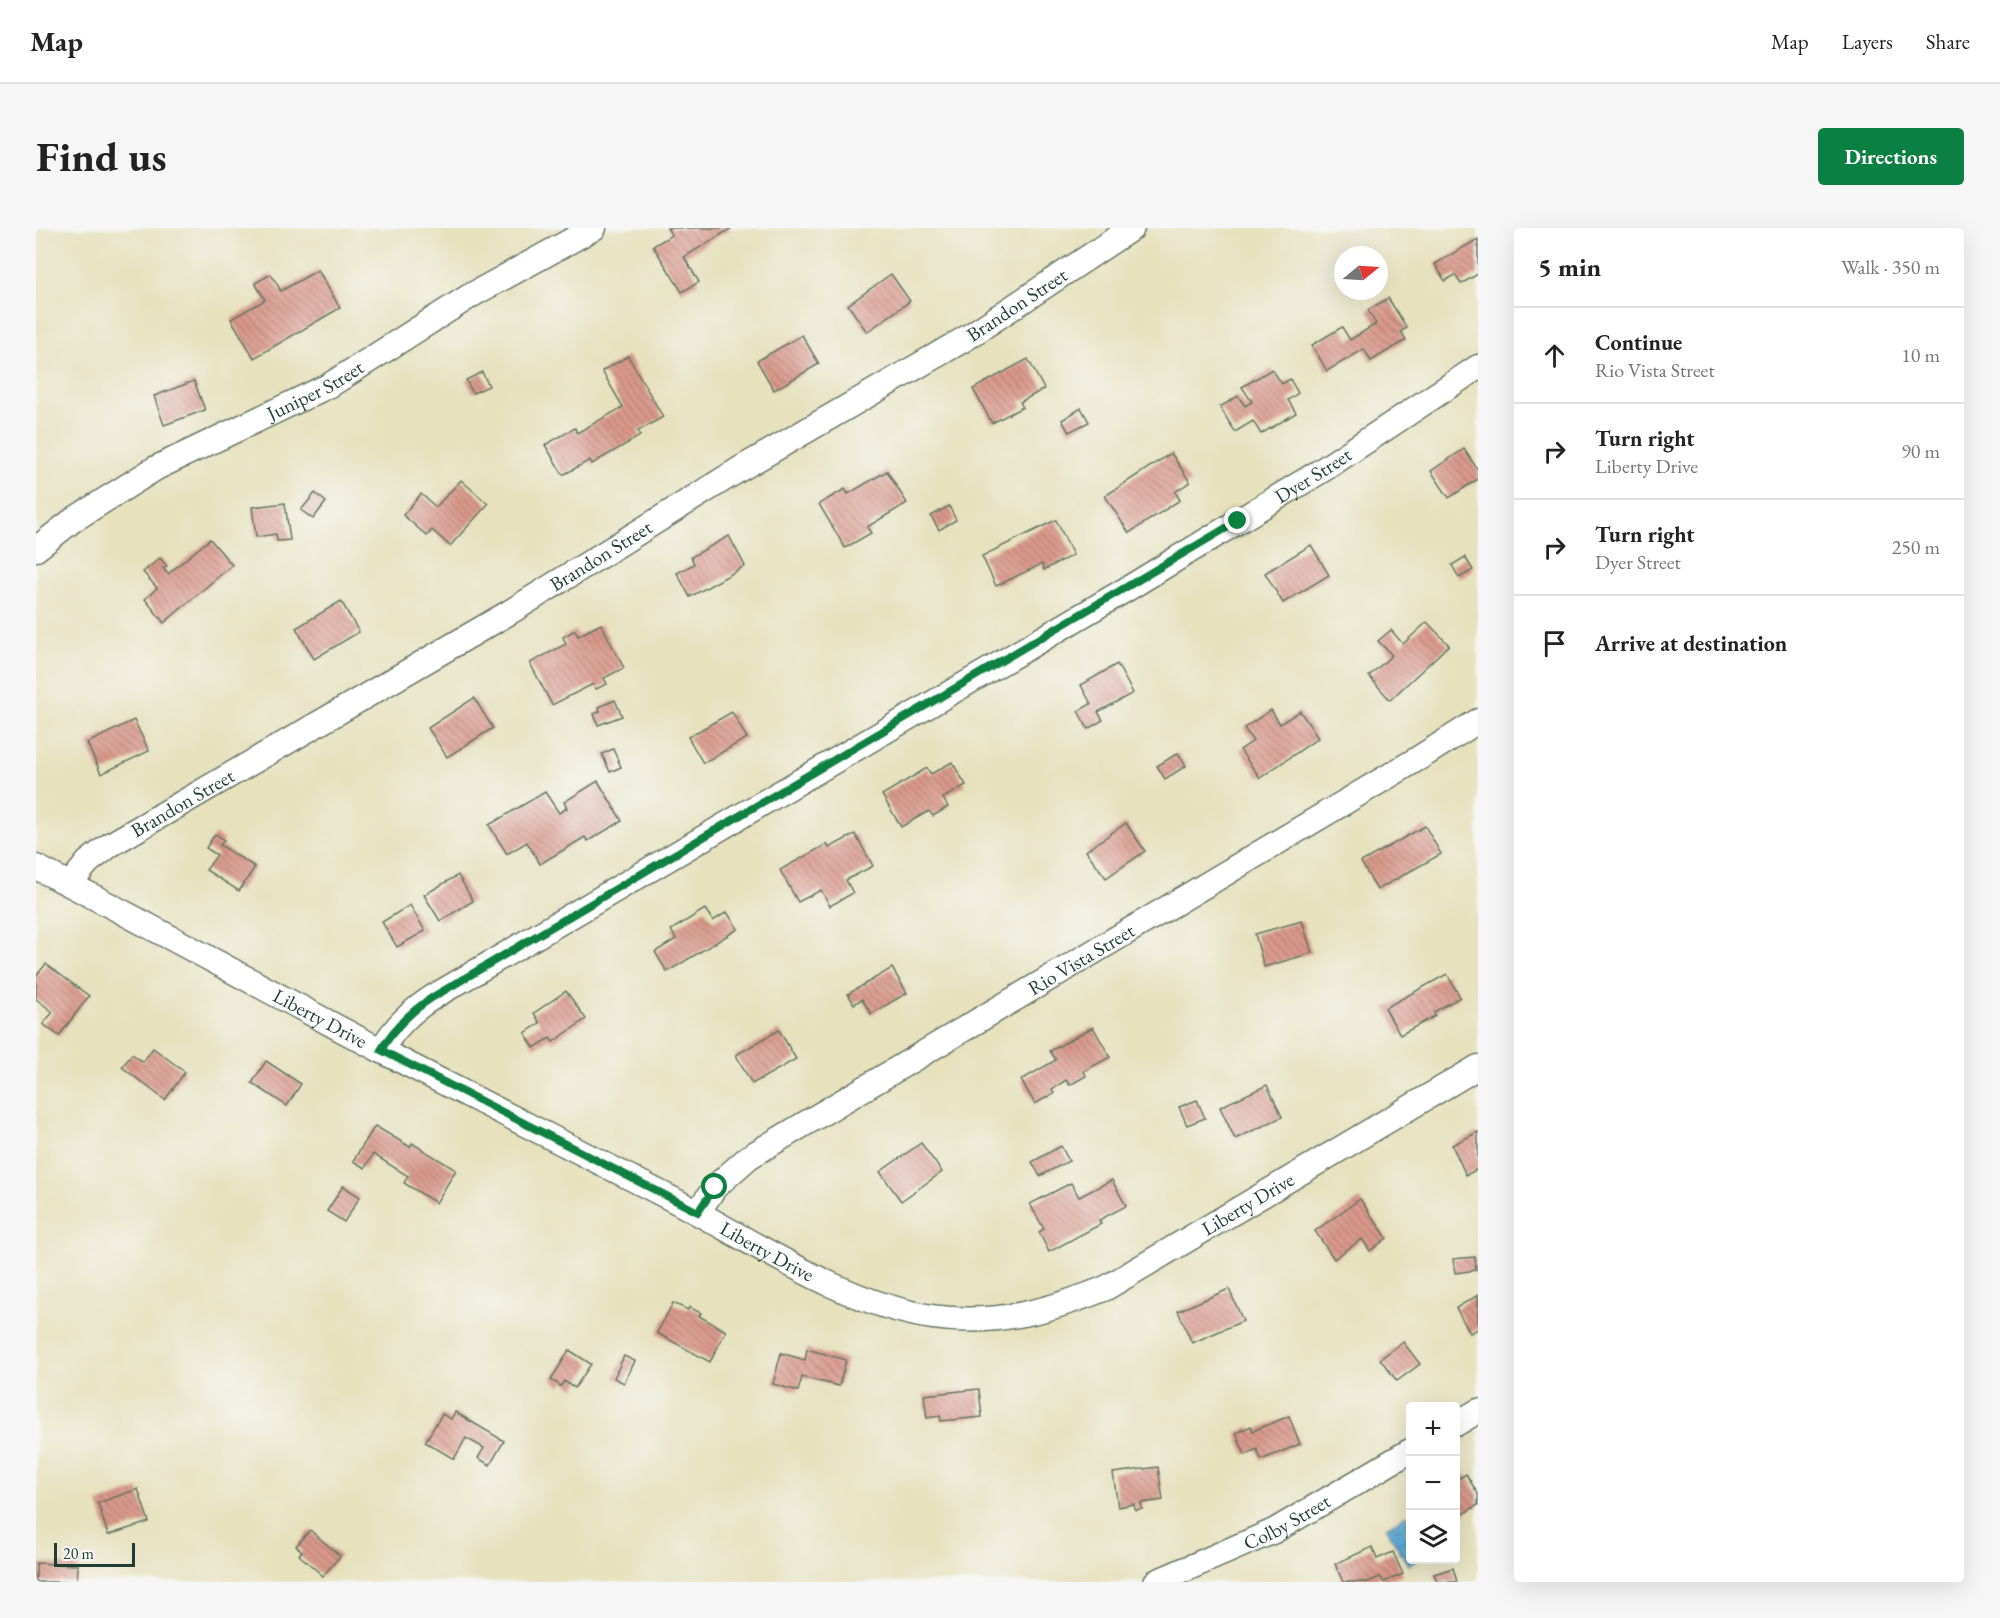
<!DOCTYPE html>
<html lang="en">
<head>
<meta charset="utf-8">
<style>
  body { margin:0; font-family:"EB Garamond",serif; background:#f6f6f6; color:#222 }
  .controls { position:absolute; right:18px; bottom:18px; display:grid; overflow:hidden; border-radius:6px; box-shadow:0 6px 24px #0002 }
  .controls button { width:54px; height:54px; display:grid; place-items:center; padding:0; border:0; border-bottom:2px solid #e0e0e0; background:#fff; color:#222; font:30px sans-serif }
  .compass { position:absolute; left:1298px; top:18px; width:54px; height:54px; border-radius:50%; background:#fff; box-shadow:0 6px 24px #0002; rotate:72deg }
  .scale { position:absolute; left:18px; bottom:15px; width:81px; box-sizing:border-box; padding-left:6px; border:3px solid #1f3d34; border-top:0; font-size:16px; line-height:21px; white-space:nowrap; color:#1f3d34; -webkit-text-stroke:4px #f6f6f2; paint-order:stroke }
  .stop { position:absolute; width:18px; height:18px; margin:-14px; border:4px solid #0b8043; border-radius:50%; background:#fff }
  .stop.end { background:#0b8043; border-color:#fff; box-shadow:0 2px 6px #0008 }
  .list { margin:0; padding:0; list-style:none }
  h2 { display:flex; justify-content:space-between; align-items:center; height:78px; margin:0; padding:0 24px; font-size:26px }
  h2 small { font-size:20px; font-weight:400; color:#767676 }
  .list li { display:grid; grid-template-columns:39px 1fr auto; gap:18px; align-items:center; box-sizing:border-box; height:96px; padding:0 24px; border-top:2px solid #e0e0e0 }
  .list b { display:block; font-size:22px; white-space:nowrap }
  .list p { margin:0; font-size:20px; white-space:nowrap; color:#767676 }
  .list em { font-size:20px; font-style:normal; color:#767676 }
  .icon { flex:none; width:33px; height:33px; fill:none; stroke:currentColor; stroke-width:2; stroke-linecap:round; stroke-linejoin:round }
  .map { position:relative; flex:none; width:1442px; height:1354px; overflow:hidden; border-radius:6px }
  header { display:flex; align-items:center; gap:36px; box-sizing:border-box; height:84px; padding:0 30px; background:#fff; border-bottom:2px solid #e0e0e0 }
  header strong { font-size:28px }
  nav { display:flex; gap:33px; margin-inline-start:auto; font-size:21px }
  .intro { display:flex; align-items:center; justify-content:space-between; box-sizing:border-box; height:144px; padding:0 36px }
  h1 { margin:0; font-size:42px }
  .button { padding:15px 27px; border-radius:6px; background:#0b8043; color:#fff; font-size:21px; font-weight:700 }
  main { display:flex; gap:36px; padding:0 36px }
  aside { flex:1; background:#fff; border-radius:6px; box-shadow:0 6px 24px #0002 }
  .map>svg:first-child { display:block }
  .water { fill:url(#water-waves); stroke:#3d7284; stroke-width:1.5 }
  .building { fill:url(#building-back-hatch) }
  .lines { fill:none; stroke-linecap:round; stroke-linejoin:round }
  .street-casing { stroke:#657664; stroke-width:27 }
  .street { stroke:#fff; stroke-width:24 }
  .route { stroke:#0b8043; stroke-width:8 }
  .labels { text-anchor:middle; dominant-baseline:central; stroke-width:6; stroke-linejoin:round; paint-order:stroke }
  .street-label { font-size:20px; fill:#1f3d34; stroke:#f6f6f2 }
</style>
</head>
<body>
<header>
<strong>Map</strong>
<nav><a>Map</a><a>Layers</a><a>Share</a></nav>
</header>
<div class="intro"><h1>Find us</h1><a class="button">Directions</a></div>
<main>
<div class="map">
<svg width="1442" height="1354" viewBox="0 0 1442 1354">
  <defs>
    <pattern id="water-waves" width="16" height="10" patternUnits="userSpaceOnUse" patternTransform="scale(1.5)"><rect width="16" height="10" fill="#5ba7d3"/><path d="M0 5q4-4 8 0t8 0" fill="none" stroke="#4b89ac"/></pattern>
    <pattern id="building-back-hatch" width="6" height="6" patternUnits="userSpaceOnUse" patternTransform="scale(1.5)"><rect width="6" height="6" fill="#da998b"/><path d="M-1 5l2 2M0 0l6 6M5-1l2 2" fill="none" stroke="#b07e72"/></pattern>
  </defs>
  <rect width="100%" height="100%" fill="#f6f6f2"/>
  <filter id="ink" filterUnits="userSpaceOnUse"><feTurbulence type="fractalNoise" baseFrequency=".0167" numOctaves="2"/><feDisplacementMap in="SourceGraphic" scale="12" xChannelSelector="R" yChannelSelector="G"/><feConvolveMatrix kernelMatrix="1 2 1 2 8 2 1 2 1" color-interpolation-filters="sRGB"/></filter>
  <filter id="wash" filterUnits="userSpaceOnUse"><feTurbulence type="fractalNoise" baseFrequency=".008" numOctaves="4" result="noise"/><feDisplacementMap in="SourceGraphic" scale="24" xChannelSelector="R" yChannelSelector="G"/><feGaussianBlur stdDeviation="1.35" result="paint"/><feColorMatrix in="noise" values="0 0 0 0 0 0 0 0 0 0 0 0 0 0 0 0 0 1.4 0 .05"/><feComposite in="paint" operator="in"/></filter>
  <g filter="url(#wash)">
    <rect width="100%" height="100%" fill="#e7e1be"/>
    <polygon class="water" points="1371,1287 1374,1294 1374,1332 1382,1332 1372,1337 1350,1299"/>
    <g id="blocks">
      <g class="building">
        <polygon points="631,0 696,0 648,29 663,54 646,64 617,18 636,7"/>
        <polygon points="1442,11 1442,46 1425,56 1419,47 1409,53 1399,36"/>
        <polygon points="282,42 304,80 218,130 195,91 229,72 219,55 235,46 245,63"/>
        <polygon points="855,46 874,73 831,104 812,77"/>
        <polygon points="1352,70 1371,100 1365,103 1370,112 1335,133 1328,121 1291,143 1276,117 1306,99 1314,112 1340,96 1332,82"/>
        <polygon points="766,107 783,136 738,162 721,133"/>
        <polygon points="592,128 627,189 602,203 604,208 556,236 554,232 527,247 509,217 539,200 541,205 587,179 566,143"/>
        <polygon points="992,131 1008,161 984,174 987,179 956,195 937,161"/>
        <polygon points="1236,141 1246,156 1254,151 1262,165 1252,172 1260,185 1225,206 1217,193 1199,204 1184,179 1202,168 1209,178 1216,174 1206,159"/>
        <polygon points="446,144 453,158 437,165 430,152"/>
        <polygon points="158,153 169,182 128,197 118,168"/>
        <polygon points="1045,180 1053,194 1033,204 1026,192"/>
        <polygon points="1428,221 1442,242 1442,251 1413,270 1395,243"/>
        <polygon points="1135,225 1154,254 1139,264 1144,272 1093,305 1069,268"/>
        <polygon points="851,243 871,275 831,299 835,305 809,320 783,276 809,261 812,266"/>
        <polygon points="425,252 452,276 414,318 396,302 391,308 367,287 385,266 400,279"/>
        <polygon points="279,265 290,274 277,291 265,282"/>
        <polygon points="249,275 254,312 241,313 240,306 220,309 216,279"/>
        <polygon points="913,278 920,292 903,302 895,288"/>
        <polygon points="1020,292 1037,327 1008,342 1006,336 960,358 946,328"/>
        <polygon points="693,308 709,338 654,369 641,345 658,336 655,329"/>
        <polygon points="174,311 196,337 128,395 109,371 121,360 107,344 124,330 131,338 127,340 132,346"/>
        <polygon points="1275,317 1293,347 1247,375 1229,345"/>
        <polygon points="1429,329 1437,342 1423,350 1416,337"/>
        <polygon points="305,373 323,404 278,431 260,400"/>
        <polygon points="1391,394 1413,417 1354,472 1333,448 1356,427 1342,413 1355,402 1367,416"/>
        <polygon points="565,396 588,440 568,450 571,456 560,461 557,456 516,477 494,435 530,416 527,409 539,402 542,408"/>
        <polygon points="1081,436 1097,465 1062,484 1067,492 1052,501 1042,483 1055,476 1045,457"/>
        <polygon points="438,470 457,500 411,529 392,500"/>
        <polygon points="579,472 586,488 562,497 558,486 564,483 563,479"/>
        <polygon points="1235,482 1244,496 1264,483 1282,510 1224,550 1204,522 1217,513 1208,500"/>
        <polygon points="696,484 711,510 667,535 652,509"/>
        <polygon points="98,492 113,523 65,546 51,515"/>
        <polygon points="577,521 585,539 574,544 566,526"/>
        <polygon points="1142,525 1150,538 1129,551 1121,538"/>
        <polygon points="916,534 930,557 907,570 912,579 897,588 893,583 865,599 846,567 891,540 895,546"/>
        <polygon points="562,553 586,593 552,613 549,609 504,636 491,614 471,626 453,597 509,564 523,585 531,580 528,574"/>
        <polygon points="1090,595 1109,623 1070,650 1050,623"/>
        <polygon points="1389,598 1405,626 1341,662 1325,634"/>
        <polygon points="179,606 188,612 184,617 219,639 203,663 170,642 181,627 170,620"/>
        <polygon points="819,606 837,638 810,652 817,665 794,678 785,662 762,674 744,642 791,616 793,620"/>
        <polygon points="422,647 437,673 404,693 388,667"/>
        <polygon points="374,677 389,703 361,719 346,694"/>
        <polygon points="669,681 677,693 691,684 702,701 631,744 619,724 640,711 635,702"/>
        <polygon points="1266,693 1276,725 1228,739 1219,706"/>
        <polygon points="10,736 53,768 23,808 7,796 17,784 0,771 0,748"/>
        <polygon points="856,740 871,765 835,786 826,771 818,776 812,766"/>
        <polygon points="1411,746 1424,769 1398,784 1399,788 1364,807 1349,780"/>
        <polygon points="530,763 550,791 517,814 514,810 498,820 489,805 504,795 498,785"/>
        <polygon points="1057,799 1074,829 1048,843 1050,848 1034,857 1030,852 1016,861 1018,865 999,876 985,852 1020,832 1014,823"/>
        <polygon points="743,802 760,831 716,856 700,827"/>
        <polygon points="117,820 149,844 129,872 86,839 96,826 107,834"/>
        <polygon points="230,833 265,856 251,878 216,855"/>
        <polygon points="1231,857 1246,889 1199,911 1184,879"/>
        <polygon points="1161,872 1169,890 1151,897 1143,879"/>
        <polygon points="339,898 374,919 376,915 420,942 400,975 368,955 372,948 337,926 329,940 317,933"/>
        <polygon points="1442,904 1442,941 1430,947 1416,917"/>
        <polygon points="885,915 906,944 865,973 844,944"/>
        <polygon points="1025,918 1033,933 1004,948 996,934"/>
        <polygon points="1076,952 1090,978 1063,992 1065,996 1013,1024 1003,1004 1008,1001 994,976 1035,955 1043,969"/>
        <polygon points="307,958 324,969 308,994 291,983"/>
        <polygon points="1324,971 1351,1010 1334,1023 1326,1011 1298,1031 1279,1003"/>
        <polygon points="1439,1029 1440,1042 1419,1045 1417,1031"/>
        <polygon points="1193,1061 1207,1093 1156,1115 1142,1083"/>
        <polygon points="1442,1067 1442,1101 1434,1105 1420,1080"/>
        <polygon points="637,1075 652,1082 653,1079 665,1085 663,1088 690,1103 674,1134 621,1105"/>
        <polygon points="1367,1114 1384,1136 1361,1153 1344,1131"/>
        <polygon points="771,1121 810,1132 803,1158 766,1149 762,1163 737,1156 745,1125 769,1132"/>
        <polygon points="533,1122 555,1136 539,1160 528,1153 525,1158 515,1152"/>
        <polygon points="588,1128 599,1133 588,1155 578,1150"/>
        <polygon points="943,1161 946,1189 905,1193 904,1188 891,1190 888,1167"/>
        <polygon points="419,1184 468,1213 454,1237 442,1230 448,1220 430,1210 418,1231 389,1214 406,1186 415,1191"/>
        <polygon points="1253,1188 1264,1216 1225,1232 1221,1221 1209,1227 1200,1205 1215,1198 1217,1203"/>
        <polygon points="1122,1239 1127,1272 1105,1275 1106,1281 1099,1282 1098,1276 1082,1279 1077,1245"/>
        <polygon points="1430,1246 1442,1266 1442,1277 1422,1289 1420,1252"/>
        <polygon points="102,1261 113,1294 72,1307 62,1275"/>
        <polygon points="274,1302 304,1328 287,1348 263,1327 266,1323 260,1318"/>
        <polygon points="1336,1319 1341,1331 1357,1324 1367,1346 1348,1354 1344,1349 1332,1354 1307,1354 1299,1336"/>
        <polygon points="0,1335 42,1337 41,1354 0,1354"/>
        <polygon points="1417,1340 1421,1354 1401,1354 1398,1346"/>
      </g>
    </g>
  </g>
  <g filter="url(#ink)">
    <use href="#blocks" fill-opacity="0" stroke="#657664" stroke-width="1.5"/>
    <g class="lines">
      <defs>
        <g id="street">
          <path id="s1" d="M0 321 37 292 120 240 294 157 434 68 558 0"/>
          <path id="s2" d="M0 639C116 698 230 762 346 823 441 872 537 920 632 969 714 1011 804 1075 896 1089 958 1098 1013 1083 1070 1060L1442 839"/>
          <path id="s3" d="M34 656 52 634 74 617 474 384 704 241 932 109 1096 0"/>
          <path id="s4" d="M345 822C359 799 374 784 397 769L1096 358 1288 241 1442 139"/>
          <path id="s5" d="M662 984 679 959 713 929 1383 530 1442 493"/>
          <polyline points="1420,1196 1442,1183"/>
          <path id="s6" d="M1120 1354 1238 1303 1374 1223"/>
        </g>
      </defs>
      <use href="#street" class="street-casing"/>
      <use href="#street" class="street"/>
    </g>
  </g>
  <g class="lines" filter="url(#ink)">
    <path class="route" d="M679 959 662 984 345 822C359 799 374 784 397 769L1202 293"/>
  </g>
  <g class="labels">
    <g class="street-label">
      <text stroke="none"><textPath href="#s3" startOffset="1112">Brandon Street</textPath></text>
      <text stroke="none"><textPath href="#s1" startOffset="322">Juniper Street</textPath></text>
      <text stroke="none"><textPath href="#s4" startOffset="1098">Dyer Street</textPath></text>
      <text stroke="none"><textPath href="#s3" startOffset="626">Brandon Street</textPath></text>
      <text stroke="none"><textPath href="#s3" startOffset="140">Brandon Street</textPath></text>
      <text stroke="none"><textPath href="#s5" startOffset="462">Rio Vista Street</textPath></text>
      <text stroke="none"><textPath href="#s2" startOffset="322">Liberty Drive</textPath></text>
      <text stroke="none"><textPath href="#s2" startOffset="1348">Liberty Drive</textPath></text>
      <text stroke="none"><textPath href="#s2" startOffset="826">Liberty Drive</textPath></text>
      <text stroke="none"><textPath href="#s6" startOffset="144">Colby Street</textPath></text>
    </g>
  </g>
</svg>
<div class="controls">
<button>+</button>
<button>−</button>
<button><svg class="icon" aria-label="layers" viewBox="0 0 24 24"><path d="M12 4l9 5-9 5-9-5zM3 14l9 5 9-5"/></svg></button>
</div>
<svg class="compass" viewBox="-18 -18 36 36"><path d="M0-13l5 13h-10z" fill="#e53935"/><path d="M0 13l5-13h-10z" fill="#767676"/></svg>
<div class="scale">20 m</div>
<div class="stop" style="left:679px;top:959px"></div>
<div class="stop end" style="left:1202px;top:293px"></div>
</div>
<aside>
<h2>5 min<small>Walk · 350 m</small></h2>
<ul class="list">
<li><svg class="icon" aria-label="ahead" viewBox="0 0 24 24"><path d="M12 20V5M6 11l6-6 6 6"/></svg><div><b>Continue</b><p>Rio Vista Street</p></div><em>10 m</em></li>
<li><svg class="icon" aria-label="right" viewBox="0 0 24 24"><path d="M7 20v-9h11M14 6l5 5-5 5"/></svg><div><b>Turn right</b><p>Liberty Drive</p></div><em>90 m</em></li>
<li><svg class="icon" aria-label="right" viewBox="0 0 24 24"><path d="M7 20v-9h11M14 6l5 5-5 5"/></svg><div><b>Turn right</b><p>Dyer Street</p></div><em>250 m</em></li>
<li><svg class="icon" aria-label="arrive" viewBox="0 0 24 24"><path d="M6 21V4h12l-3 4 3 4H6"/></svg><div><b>Arrive at destination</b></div></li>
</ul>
</aside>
</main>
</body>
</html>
